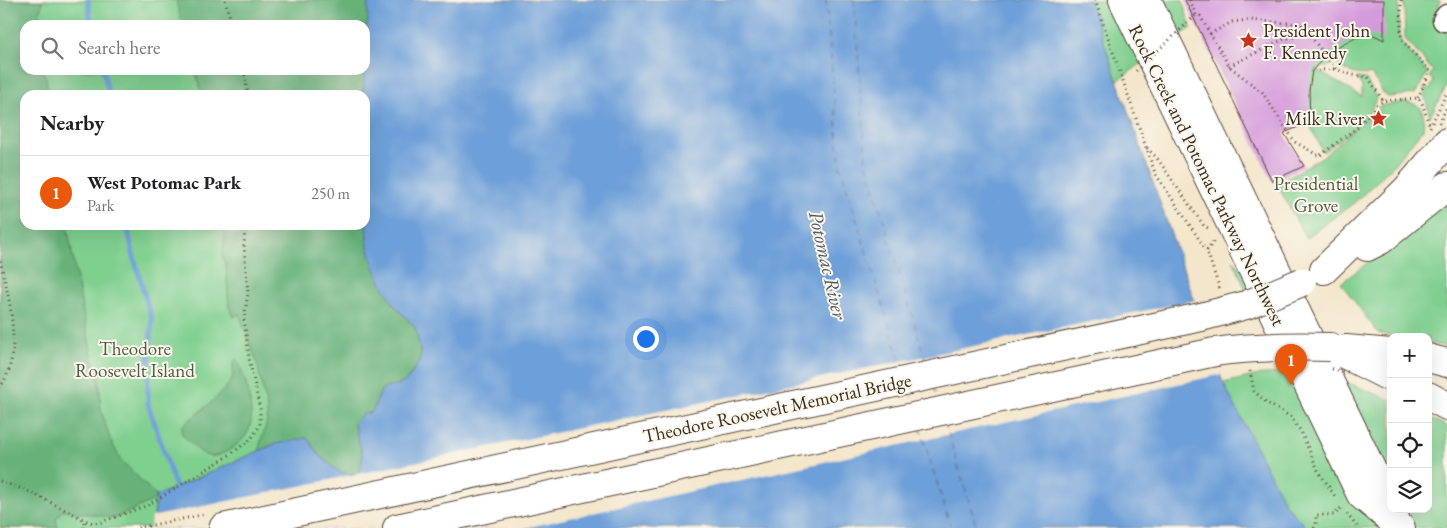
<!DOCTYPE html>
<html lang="en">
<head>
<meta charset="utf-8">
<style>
  body { margin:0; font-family:"EB Garamond",serif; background:#f2f2f2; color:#202124 }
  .controls { position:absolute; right:15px; bottom:15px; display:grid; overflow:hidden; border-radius:10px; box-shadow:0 5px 20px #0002 }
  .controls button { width:45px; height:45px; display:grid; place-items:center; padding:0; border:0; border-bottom:1px solid #e0e0e0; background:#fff; color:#202124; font:25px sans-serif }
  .you { position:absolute; left:645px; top:338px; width:18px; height:18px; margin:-12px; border:4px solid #fff; border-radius:50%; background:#1a73e8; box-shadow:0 0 0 8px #1a73e833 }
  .badge { display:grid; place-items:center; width:32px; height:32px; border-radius:50%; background:#ea580c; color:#fff; font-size:16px; font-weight:700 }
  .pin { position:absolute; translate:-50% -41px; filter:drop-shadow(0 1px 2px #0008) }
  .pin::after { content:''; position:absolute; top:26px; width:18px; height:15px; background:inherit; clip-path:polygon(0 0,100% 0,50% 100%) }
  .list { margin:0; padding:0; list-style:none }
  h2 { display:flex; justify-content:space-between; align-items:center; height:65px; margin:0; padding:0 20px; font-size:21px }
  h2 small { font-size:16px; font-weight:400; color:#757577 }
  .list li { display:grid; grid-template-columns:32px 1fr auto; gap:15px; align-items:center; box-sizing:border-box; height:75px; padding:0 20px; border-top:1px solid #e0e0e0 }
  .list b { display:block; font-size:19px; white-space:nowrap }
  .list p { margin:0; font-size:16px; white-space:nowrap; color:#757577 }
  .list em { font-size:16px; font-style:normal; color:#757577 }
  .icon { flex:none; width:28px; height:28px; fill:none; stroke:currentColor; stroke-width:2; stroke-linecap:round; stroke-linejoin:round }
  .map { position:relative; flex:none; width:1447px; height:528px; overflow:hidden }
  .search { position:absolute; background:#fff; box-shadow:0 5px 20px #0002; left:20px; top:20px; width:350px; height:55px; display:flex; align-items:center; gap:12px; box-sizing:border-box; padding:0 18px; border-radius:15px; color:#757577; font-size:19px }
  .panel { position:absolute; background:#fff; box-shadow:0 5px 20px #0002; left:20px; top:90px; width:350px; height:140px; border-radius:15px }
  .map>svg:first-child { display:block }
  .green { fill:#7fcf8f; stroke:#5d7c56 }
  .forest { fill:#67b27a; stroke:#516e4c }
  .water { fill:#6d9fd8; stroke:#54647b }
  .pier { fill:#f3e6cb }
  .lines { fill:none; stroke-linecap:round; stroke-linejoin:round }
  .stream { stroke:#6d9fd8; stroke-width:5 }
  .ferry { stroke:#4f5968; stroke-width:1; stroke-dasharray:6 5; stroke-linecap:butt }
  .building { fill:#d49ada }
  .minor-casing { stroke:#574638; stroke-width:25 }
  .major-casing { stroke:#574638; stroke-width:30 }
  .highway-casing { stroke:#574638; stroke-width:30 }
  .path { stroke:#574638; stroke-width:3; stroke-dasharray:1 4; stroke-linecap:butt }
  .minor { stroke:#fff; stroke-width:22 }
  .major { stroke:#fff; stroke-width:28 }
  .highway { stroke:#fff; stroke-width:28 }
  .highway-bridge-casing { stroke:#574638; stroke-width:30; stroke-linecap:butt }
  .path-bridge { stroke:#574638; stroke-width:3; stroke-dasharray:1 4; stroke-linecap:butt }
  .highway-bridge { stroke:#fff; stroke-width:28 }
  .labels { text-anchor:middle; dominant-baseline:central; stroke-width:4; stroke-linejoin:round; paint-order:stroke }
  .poi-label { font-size:19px; fill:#3b2a1e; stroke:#fbf7ec; text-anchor:start }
  .street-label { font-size:19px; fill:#3b2a1e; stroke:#fbf7ec }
  .park-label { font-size:19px; fill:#4f5c40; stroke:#fbf7ec }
  .water-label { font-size:20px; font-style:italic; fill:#4f5968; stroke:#fbf7ec }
</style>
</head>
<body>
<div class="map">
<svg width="1447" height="528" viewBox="0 0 1447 528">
  <rect width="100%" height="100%" fill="#fbf7ec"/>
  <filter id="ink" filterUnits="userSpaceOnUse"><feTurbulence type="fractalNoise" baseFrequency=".02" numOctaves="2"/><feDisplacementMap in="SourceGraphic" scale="10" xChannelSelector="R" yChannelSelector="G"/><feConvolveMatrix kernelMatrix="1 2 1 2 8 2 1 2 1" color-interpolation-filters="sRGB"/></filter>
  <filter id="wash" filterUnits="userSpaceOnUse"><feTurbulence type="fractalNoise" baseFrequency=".0096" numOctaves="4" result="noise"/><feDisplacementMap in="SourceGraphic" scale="20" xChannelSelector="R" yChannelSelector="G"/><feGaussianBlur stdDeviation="1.12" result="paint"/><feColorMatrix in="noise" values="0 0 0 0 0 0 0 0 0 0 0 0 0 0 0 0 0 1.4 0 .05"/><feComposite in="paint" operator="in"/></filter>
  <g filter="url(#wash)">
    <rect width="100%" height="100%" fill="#f3e6cb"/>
    <g class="green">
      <polygon points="0,0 368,0 365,53 365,25 25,25 25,70 364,70 363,95 25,95 25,225 365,225 365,185 367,242 275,444 156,496 153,528 0,528"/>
      <polygon points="1089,0 1182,0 1191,28 1117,81"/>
      <path d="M1255 0H1399V35L1402 43 1428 72 1415 94 1388 97 1384 94 1371 74C1352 77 1339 69 1329 53L1333 50Z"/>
      <polygon points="1404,0 1440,0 1437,17 1447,21 1447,85 1430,117 1424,93 1424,87 1429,90 1434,81 1429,77 1433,71 1405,39"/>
      <path d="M1314 40 1331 65 1327 67 1315 69 1362 97V87L1357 78 1366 79 1376 97C1375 115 1337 142 1323 152L1309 123 1311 121 1275 45Z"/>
      <polygon points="1405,102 1415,104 1421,108 1424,117 1423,129 1391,168 1355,202 1306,238 1277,184 1325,155 1380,106"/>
      <polygon points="1447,202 1447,347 1428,343 1428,337 1396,337 1378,333 1341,283"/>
      <polygon points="1233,260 1341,380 1391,400 1391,509 1428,509 1428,418 1447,426 1447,528 1304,528 1305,526 1285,504 1223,383 1264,374 1282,373"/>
    </g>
    <g class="forest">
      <polygon points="0,0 43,1 36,25 25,25 25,70 42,70 46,77 48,95 25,95 25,225 67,225 82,307 94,364 99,376 101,410 110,439 120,459 156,496 154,500 115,518 63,510 56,519 58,528 0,528"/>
      <polygon points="176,0 368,0 368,30 365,53 365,25 182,25"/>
      <polygon points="195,70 364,70 363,95 202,95"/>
      <polygon points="365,185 367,242 395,306 415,327 421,354 419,362 408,379 403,383 382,389 372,412 354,423 363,457 359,475 339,472 319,455 307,438 275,444 260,450 259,447 267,422 267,408 256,360 239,314 234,317 229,307 226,267 222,257 225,234 222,225 365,225"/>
      <path d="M236 359C245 372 256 415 249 430 244 442 218 462 205 455 197 450 189 441 182 434V426C195 415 226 393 232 378 234 373 233 368 233 362Z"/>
    </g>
    <path class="water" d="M368 0H1089L1223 382 1285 504 1305 526 1304 528H153L156 496 275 444 307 438 319 455 339 472 359 475 363 457 354 423 363 414 372 412 382 389 403 383 408 379 419 362 421 354 415 327 395 306 382 285 373 265 367 242 365 185V95H363C364 64 368 33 368 0Z"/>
    <polygon class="pier" points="1196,300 1213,353 1218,362 1223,374 524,528 150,528 151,517"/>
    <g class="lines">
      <g class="stream">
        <polyline points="88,0 91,25"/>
        <polyline points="103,70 109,95"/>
        <polyline points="127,225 133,254 152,320 148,368 148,404 178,494"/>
      </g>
      <g class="ferry">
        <polyline points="826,0 840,166 902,367"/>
        <polyline points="854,0 866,162 926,362"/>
        <polyline points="934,388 937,398"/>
        <polyline points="909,392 913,403"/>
        <polyline points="945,423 977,528"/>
        <polyline points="920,428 951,528"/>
      </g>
    </g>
    <g id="blocks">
      <polygon class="building" points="1185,0 1384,0 1384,40 1374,35 1357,37 1333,50 1325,56 1312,71 1309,90 1310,122 1284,133 1304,166 1272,181"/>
    </g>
  </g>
  <g filter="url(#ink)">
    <use href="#blocks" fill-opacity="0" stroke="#574638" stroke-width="1"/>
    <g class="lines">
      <defs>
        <polyline id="minor" points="1444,20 1447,16"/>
        <g id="major">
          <polyline points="1123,0 1361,495 1401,528"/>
          <polyline points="1147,0 1395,518"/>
        </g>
        <g id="highway">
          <polyline points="1367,247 1381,240 1447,186"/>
          <polyline points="1324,270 1406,190 1447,142"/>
          <polyline points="1330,347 1391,378"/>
          <polyline points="1346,349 1391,353"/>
          <polyline points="1428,358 1447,363"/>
          <polyline points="1428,396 1447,406"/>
          <polyline points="223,528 1201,317"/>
          <polyline points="397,528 1215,352"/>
        </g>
      </defs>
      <use href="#minor" class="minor-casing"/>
      <use href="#major" class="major-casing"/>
      <use href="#highway" class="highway-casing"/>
      <g class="path">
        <polyline points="225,0 232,25"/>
        <polyline points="1095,0 1155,173 1207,251 1220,290"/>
        <polyline points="1190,0 1196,15 1200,16 1229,66 1262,92 1295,142 1319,156 1358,127 1377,105 1383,101"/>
        <polyline points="1401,0 1401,35 1405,44 1430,71 1418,98"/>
        <polyline points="1210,34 1232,22 1248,20 1301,24 1336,69 1352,75 1368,77 1383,101 1418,98 1422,103 1430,127"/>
        <polyline points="1229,66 1284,39 1309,34"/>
        <polyline points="244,70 248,95"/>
        <polyline points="1318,70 1335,69"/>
        <polyline points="1439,123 1447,107"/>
        <polyline points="1430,127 1447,92"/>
        <polyline points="1147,148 1157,158 1204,226 1208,228"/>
        <polyline points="1207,251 1215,239"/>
        <path d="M0 261C9 295 24 356 0 387"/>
        <polyline points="1250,371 1254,391 1267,403 1291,417 1300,430 1318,470 1336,498"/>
        <polyline points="0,481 30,492 85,520 93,523 101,522 146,506 227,457 251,439 260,425 260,409 249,358 244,318 248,293 244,247 245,225"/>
        <polyline points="1347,514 1358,528"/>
        <polyline points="84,528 85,520"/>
        <polyline points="138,528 206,514"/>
        <polyline points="1314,528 1316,525 1316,515 1334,515 1342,507"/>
      </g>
      <use href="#minor" class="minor"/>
      <use href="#major" class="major"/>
      <use href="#highway" class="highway"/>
      <defs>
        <g id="highway-bridge">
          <polyline points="1201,317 1246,305 1302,282"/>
          <path d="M1215 352C1254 346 1291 346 1330 347"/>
        </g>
      </defs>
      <use href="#highway-bridge" class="highway-bridge-casing"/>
      <g class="path-bridge">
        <polyline points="1136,71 1196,15"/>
        <polyline points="1332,369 1348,372"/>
      </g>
      <use href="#highway-bridge" class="highway-bridge"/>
    </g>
  </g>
  <defs>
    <symbol id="sight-bare" viewBox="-9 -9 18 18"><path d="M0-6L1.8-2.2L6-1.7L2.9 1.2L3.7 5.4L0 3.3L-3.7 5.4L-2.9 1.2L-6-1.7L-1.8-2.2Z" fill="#c8321e" stroke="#fbf7ec" stroke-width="2.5" paint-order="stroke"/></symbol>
  </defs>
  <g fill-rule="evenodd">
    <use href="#sight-bare" x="1236" y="28" width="25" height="25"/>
    <use href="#sight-bare" x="1366" y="106" width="25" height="25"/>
  </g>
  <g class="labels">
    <g class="poi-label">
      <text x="1263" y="30">President John<tspan x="1263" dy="22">F. Kennedy</tspan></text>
      <text x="1364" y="118" text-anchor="end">Milk River</text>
    </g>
    <g class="street-label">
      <text transform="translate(1207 175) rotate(64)">Rock Creek and Potomac Parkway Northwest</text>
      <text transform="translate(777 408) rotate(-12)">Theodore Roosevelt Memorial Bridge</text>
    </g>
    <g class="park-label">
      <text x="1316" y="183">Presidential<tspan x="1316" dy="22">Grove</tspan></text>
      <text x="135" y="348">Theodore<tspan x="135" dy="22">Roosevelt Island</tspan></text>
    </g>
    <g class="water-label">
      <text transform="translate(828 265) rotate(77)">Potomac River</text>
    </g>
  </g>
</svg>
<div class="controls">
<button>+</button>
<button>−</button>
<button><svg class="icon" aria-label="locate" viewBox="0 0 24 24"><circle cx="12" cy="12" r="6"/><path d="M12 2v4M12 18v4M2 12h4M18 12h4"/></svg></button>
<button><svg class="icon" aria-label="layers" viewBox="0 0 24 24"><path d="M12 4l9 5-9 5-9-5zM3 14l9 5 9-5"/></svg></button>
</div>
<div class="you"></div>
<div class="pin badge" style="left:1291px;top:385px">1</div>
<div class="search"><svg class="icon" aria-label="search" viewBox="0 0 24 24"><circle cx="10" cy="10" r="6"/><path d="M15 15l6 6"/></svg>Search here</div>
<section class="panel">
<h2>Nearby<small></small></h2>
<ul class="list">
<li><span class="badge">1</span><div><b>West Potomac Park</b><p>Park</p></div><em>250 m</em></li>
</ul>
</section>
</div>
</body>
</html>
